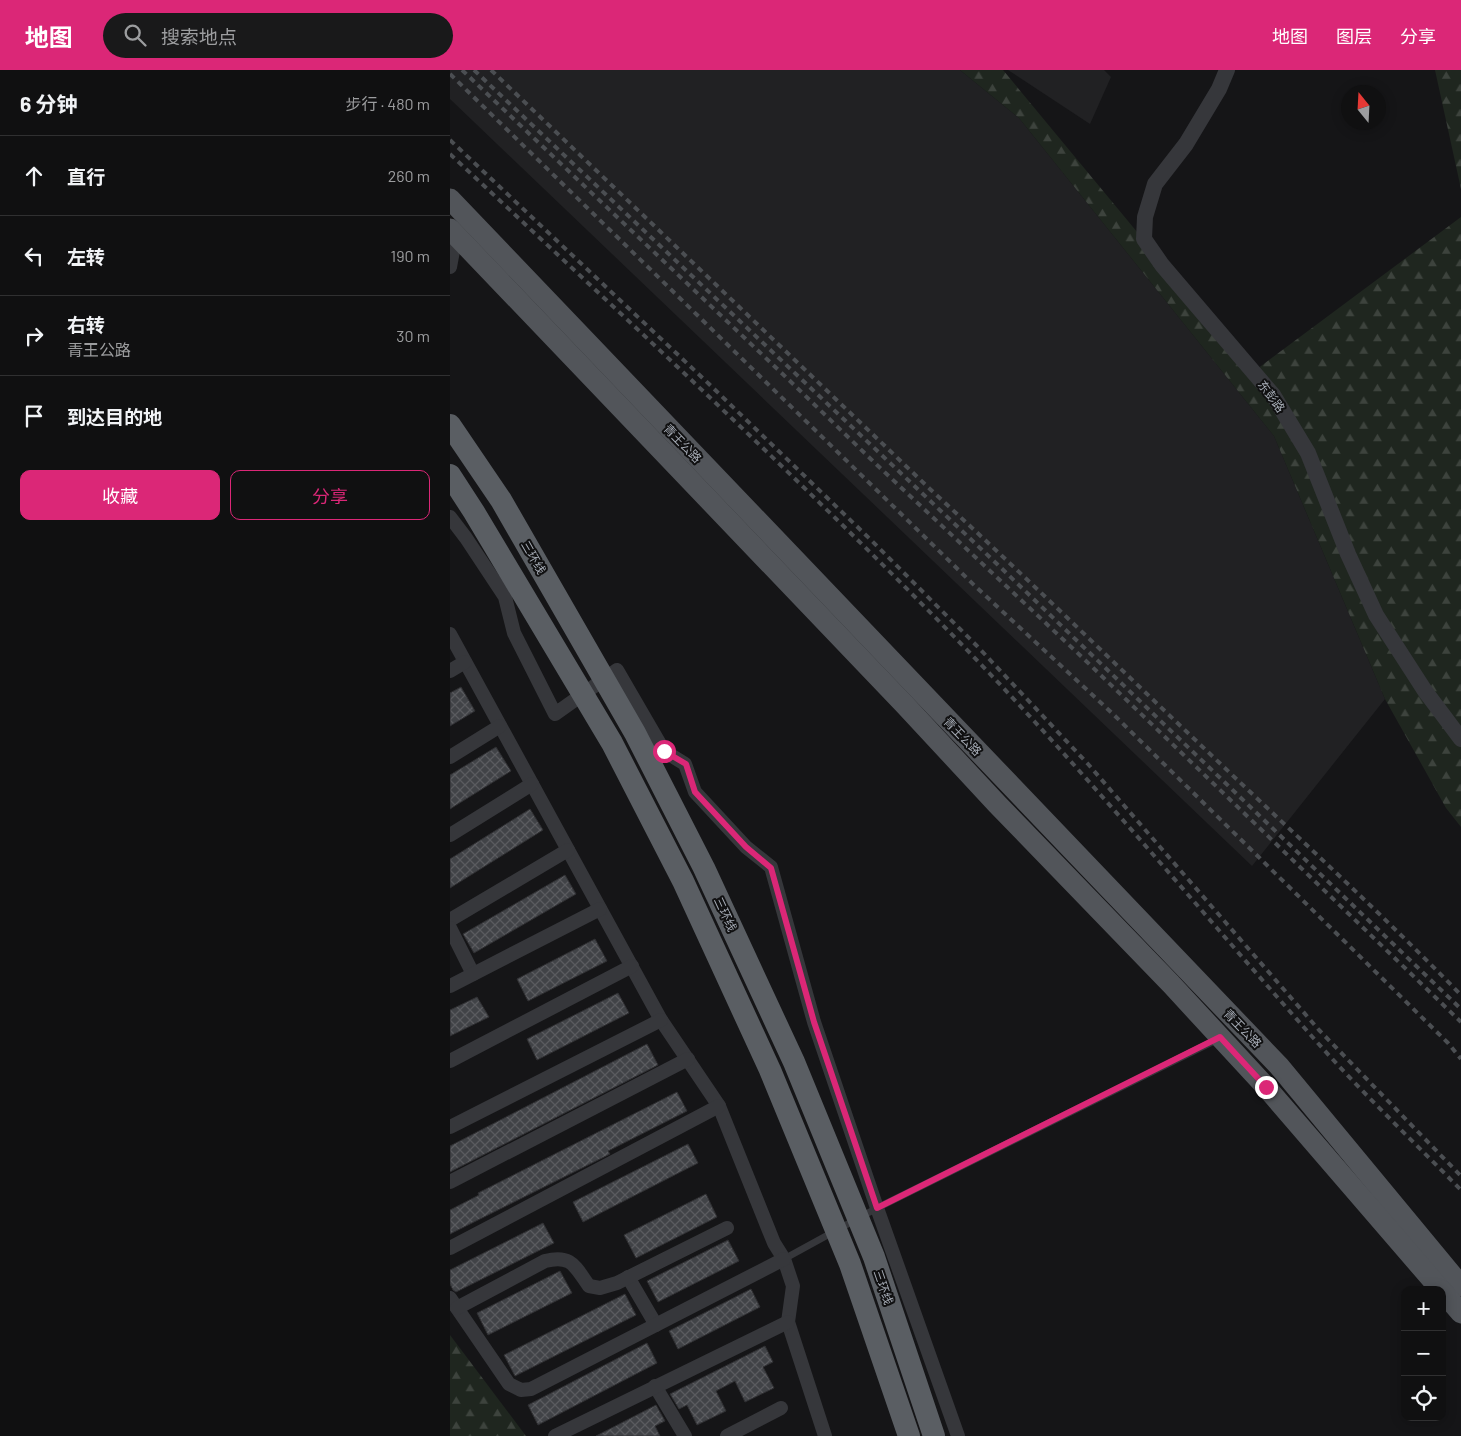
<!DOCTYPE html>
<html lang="zh">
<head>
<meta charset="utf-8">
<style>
  body { margin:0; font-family:Barlow,"Noto Sans SC",sans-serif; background:#19191a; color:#f1f3f6 }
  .controls { position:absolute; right:15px; bottom:15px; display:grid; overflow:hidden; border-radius:10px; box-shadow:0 2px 12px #0003 }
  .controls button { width:45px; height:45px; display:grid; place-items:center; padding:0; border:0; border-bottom:1px solid #303031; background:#101011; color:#f1f3f6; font:25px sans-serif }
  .compass { position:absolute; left:891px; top:15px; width:45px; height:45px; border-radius:50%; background:#101011; box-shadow:0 2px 12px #0003; rotate:342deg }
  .stop { position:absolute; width:15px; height:15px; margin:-11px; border:4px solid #db2777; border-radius:50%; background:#fff }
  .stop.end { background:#db2777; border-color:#fff; box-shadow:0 1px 5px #0008 }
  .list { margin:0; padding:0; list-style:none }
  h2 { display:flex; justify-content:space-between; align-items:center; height:65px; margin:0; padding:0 20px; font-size:21px }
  h2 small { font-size:16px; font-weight:400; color:#9c9d9f }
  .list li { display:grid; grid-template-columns:32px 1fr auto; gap:15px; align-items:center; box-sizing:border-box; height:80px; padding:0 20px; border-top:1px solid #303031 }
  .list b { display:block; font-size:19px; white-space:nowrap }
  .list p { margin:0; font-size:16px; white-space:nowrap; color:#9c9d9f }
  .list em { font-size:16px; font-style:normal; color:#9c9d9f }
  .actions { display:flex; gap:10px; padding:15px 20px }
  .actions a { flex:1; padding:11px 0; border:1px solid #db2777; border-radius:10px; text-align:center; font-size:18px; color:#db2777 }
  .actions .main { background:#db2777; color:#fff }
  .icon { flex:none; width:28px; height:28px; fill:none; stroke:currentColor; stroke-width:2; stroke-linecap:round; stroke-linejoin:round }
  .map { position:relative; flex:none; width:1011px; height:1366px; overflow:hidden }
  header { display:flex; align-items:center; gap:30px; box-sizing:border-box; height:70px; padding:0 25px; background:#db2777; color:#fff }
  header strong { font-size:24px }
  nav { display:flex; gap:28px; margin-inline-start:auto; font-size:18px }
  .search { width:350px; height:45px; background:#19191a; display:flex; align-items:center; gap:12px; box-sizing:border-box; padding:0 18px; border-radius:28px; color:#9c9d9f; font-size:19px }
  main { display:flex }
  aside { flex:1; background:#101011 }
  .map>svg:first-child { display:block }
  .built { fill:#212123 }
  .forest { fill:url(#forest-firs) }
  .building { fill:url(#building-cross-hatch); stroke:#2f2f32 }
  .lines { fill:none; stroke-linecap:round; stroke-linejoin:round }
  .service { stroke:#36373b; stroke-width:7 }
  .minor { stroke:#36373b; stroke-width:14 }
  .tertiary { stroke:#36373b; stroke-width:16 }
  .primary { stroke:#52555a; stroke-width:21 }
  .rail { stroke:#4b4e52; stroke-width:4; stroke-dasharray:6 5; stroke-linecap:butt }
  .trunk-bridge { stroke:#5a5e63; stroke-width:22 }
  .route { stroke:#db2777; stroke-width:6 }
  .labels { text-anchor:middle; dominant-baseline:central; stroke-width:4; stroke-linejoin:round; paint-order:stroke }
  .street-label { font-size:12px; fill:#a7adb7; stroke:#101011 }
</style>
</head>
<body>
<header>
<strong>地图</strong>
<div class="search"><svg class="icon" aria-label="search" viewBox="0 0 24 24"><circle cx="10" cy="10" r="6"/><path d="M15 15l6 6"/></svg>搜索地点</div>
<nav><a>地图</a><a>图层</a><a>分享</a></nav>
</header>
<main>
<aside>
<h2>6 分钟<small>步行 · 480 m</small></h2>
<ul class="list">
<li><svg class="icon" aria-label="ahead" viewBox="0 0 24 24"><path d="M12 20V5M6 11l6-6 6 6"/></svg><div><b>直行</b></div><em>260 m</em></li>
<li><svg class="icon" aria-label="left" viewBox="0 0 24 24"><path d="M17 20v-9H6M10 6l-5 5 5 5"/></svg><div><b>左转</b></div><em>190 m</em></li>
<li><svg class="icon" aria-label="right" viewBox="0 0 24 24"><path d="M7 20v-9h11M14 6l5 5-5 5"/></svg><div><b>右转</b><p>青王公路</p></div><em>30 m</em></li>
<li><svg class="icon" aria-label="arrive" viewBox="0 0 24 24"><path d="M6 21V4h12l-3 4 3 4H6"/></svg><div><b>到达目的地</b></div></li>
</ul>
<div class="actions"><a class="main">收藏</a><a>分享</a></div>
</aside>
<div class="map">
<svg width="1011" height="1366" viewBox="0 0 1011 1366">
  <defs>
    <pattern id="forest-firs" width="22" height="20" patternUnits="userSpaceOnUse" patternTransform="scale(1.25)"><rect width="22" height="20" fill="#1f261f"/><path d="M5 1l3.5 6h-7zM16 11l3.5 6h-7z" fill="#3d433d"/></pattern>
    <pattern id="building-cross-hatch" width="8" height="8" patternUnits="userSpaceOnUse" patternTransform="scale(1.25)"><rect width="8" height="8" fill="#414347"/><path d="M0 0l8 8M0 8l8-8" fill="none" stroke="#5a5b5f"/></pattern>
  </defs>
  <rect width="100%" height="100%" fill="#151517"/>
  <g class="built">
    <polygon points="0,0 510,0 569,48 824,366 935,629 802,796 0,29"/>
    <polygon points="558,0 654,0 661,7 640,54"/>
  </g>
  <g class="forest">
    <polygon points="510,0 553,0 803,302 1011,147 1011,757 996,738 935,629 824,366 569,48"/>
    <polygon points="985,0 1011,0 1011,119"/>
    <polygon points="0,1265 76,1366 0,1366"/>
  </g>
  <g class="building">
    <polygon points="11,617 25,641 0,656 0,623"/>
    <polygon points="46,677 61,701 0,739 0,705"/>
    <polygon points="80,739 93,760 0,818 0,789"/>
    <polygon points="115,805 126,824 24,883 13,864"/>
    <polygon points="145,869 157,891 78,931 67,909"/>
    <polygon points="168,923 179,943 87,990 77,969"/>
    <polygon points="27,927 39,947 0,966 0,940"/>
    <polygon points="197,974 208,995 0,1102 0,1076"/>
    <polygon points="227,1022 237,1041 158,1081 160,1084 0,1164 0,1140 29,1125 28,1123"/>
    <polygon points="238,1074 248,1093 133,1152 123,1132"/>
    <polygon points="256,1124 267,1147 186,1188 174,1165"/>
    <polygon points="93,1153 104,1173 6,1222 3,1220 0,1214 0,1200"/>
    <polygon points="278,1170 289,1191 208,1232 197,1211"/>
    <polygon points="110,1201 122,1223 38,1265 27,1243"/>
    <polygon points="301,1219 310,1237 228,1279 219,1261"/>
    <polygon points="175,1224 186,1245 65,1306 54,1285"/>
    <polygon points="197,1273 207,1293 88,1355 78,1335"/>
    <polygon points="315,1276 323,1292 313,1297 324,1318 295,1332 285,1311 266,1321 276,1341 247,1355 237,1335 229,1339 220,1324"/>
    <polygon points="206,1335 215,1351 205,1356 210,1366 146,1366"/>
  </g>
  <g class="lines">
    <polyline class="service" points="334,1189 427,1138 768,969"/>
    <g class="minor">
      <polyline points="0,197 6,165"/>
      <polyline points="0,447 16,468 55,527 64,563 105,644 167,600 214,681 235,694 245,722 296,777 321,797 364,952 427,1138 508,1366"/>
      <polyline points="0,564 211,950 269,1036 324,1173 334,1189 343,1216 338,1252 375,1366"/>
      <polyline points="0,601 15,592"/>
      <polyline points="0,687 50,656"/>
      <polyline points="0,765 82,714"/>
      <polyline points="0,850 118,780"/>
      <polyline points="0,858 23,904"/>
      <polyline points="0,916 150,839"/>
      <polyline points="0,991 182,896"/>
      <polyline points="0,1057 211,950"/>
      <polyline points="0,1112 238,989"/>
      <polyline points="0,1178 269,1036"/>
      <polyline points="178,1207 206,1255"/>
      <polyline points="0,1228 59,1314 71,1320 81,1319 334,1189"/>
      <path d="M7 1238 95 1191C122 1184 125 1197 139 1216L150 1218 167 1213 277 1158"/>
      <polyline points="205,1316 235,1366"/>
      <polyline points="105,1366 338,1252"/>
      <polyline points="277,1366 331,1338"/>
    </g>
    <polyline class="tertiary" points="777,0 769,19 736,74 705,114 695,147 694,169 712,195 823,325 858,383 898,484 926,545 975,621 1011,669"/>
    <g class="primary">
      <polyline points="0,129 829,996 1011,1216"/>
      <polyline points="0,159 455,635 547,734 721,914 816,1017 991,1220"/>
      <polyline points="992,1221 1011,1243"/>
    </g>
    <g class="rail">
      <polyline points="12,0 340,311 427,395 634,589 1011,952"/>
      <polyline points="24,0 547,494 1011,939"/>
      <path d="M41 0 481 420C575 506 666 595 758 682 843 763 929 841 1011 925"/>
      <polyline points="0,4 525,516 663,644 998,973 1011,989"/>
      <polyline points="0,70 259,314 421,470 527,576 638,694 869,960 1011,1106"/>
      <path d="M0 84C175 248 353 411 520 583 638 705 746 836 859 963 907 1018 960 1068 1011 1120"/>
    </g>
    <g class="trunk-bridge">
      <polyline points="0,355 51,430 185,663 254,798 344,992 424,1187 484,1366"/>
      <polyline points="0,405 24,442 162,673 233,811 320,1000 400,1194 459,1366"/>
    </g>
  </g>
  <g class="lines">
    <polyline class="route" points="214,681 236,694 245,722 296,777 321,798 364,952 427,1138 770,967 816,1017"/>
  </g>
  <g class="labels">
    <g class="street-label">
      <text transform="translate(822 326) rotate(54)">东彭路</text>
      <text transform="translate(233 373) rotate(46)">青王公路</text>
      <text transform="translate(84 487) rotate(60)">三环线</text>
      <text transform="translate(513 666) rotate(46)">青王公路</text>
      <text transform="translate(276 844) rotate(65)">三环线</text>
      <text transform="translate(793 958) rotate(46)">青王公路</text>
      <text transform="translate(434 1217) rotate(71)">三环线</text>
    </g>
  </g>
</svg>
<div class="controls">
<button>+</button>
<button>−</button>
<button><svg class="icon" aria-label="locate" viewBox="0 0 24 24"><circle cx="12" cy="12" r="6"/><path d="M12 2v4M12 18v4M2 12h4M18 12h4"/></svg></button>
</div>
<svg class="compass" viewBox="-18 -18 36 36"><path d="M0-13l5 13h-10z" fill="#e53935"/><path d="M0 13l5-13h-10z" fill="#9c9d9f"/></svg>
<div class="stop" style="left:214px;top:681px"></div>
<div class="stop end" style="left:816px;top:1017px"></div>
</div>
</main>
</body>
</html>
